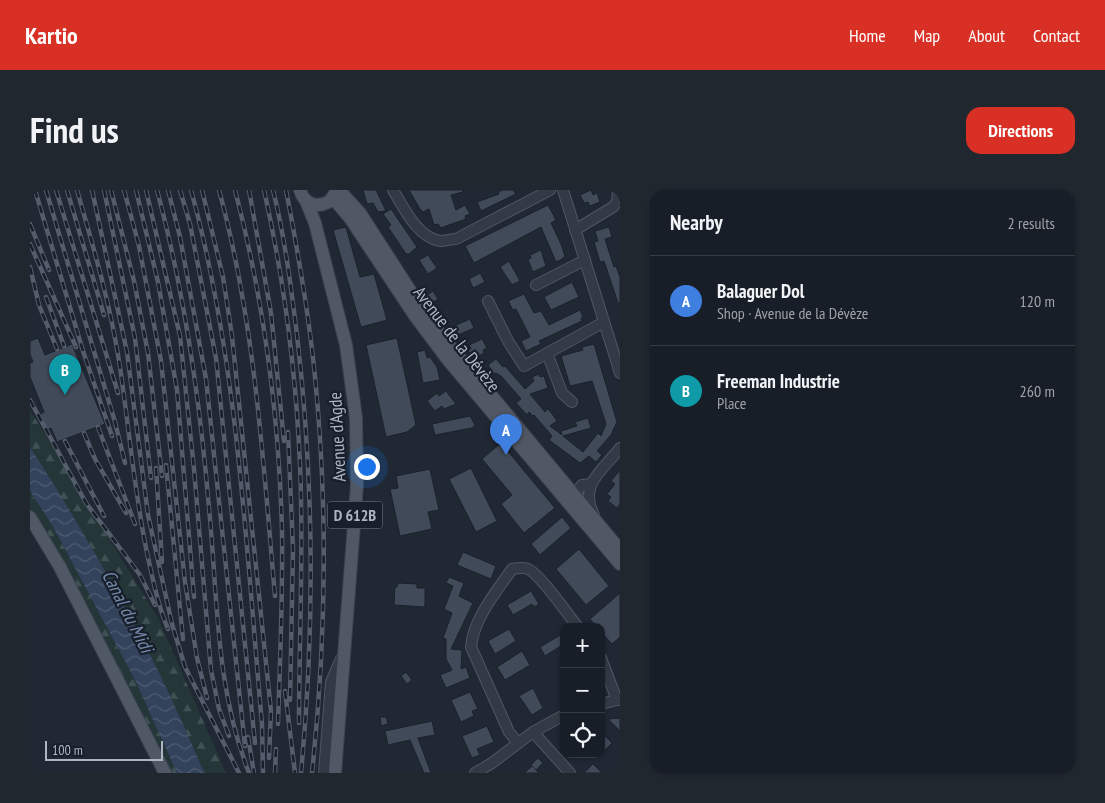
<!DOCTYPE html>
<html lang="en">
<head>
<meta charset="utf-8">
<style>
  body { margin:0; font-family:"PT Sans Narrow",sans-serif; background:#21272f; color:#f1f3f6 }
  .controls { position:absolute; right:15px; bottom:15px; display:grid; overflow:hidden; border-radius:10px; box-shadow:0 1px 4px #0004 }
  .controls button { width:45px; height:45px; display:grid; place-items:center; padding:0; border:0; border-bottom:1px solid #363c44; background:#181e27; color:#f1f3f6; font:25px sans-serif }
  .scale { position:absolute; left:15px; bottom:12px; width:118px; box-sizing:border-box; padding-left:5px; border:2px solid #adb4c2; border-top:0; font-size:14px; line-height:18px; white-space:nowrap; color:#adb4c2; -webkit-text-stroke:4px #181f2a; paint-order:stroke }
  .you { position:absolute; left:336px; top:276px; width:18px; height:18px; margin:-12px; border:4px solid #fff; border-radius:50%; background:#1a73e8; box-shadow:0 0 0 8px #1a73e833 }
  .badge { display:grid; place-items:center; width:32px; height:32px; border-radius:50%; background:#d93025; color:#fff; font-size:16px; font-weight:700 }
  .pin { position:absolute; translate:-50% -41px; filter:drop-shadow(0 1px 2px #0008) }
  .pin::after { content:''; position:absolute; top:26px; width:18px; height:15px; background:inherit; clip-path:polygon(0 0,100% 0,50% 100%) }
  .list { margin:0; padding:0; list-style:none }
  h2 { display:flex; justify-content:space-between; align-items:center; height:65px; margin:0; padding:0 20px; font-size:21px }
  h2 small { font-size:16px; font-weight:400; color:#9fa2a7 }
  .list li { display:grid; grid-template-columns:32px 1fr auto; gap:15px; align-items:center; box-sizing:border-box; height:90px; padding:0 20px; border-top:1px solid #363c44 }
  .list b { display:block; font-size:19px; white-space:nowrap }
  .list p { margin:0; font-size:16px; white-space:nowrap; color:#9fa2a7 }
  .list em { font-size:16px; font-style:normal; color:#9fa2a7 }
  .icon { flex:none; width:28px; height:28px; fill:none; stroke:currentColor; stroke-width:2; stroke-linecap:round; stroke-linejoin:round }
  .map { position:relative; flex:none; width:590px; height:583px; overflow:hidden; border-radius:15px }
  header { display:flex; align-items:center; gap:30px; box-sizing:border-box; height:70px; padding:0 25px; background:#d93025; color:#fff }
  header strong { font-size:24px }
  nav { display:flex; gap:28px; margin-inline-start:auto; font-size:18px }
  .intro { display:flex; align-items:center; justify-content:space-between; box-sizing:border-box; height:120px; padding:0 30px }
  h1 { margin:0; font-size:35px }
  .button { padding:12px 22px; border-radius:15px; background:#d93025; color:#fff; font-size:18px; font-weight:700 }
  main { display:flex; gap:30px; padding:0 30px }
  aside { flex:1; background:#181e27; border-radius:15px; box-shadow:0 1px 4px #0004 }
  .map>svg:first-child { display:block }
  .forest { fill:url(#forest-firs) }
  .water { fill:url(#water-waves) }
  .building { fill:#414a59; stroke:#1a212c }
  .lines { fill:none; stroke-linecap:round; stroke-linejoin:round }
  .minor-casing { stroke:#505763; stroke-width:12 }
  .major-casing { stroke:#3c434f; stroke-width:14 }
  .minor { stroke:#333a45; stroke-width:10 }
  .major { stroke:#515865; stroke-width:12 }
  .rail-casing { stroke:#555d6c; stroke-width:4.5 }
  .rail { stroke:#181f2a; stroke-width:2.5; stroke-dasharray:8; stroke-linecap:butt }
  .labels { text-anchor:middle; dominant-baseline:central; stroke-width:4.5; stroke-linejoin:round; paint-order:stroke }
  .shield { fill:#181f2a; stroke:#808794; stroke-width:1 }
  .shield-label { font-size:16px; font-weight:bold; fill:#adb4c2 }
  .street-label { font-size:18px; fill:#adb4c2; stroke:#181f2a }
  .water-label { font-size:19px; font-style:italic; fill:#758aaa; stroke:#181f2a }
</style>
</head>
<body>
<header>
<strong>Kartio</strong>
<nav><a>Home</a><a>Map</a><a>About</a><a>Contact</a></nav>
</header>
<div class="intro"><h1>Find us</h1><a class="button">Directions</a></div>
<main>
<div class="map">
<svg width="590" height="583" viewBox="0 0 590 583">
  <defs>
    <pattern id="forest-firs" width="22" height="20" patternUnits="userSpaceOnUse" patternTransform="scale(1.25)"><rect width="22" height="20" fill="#243638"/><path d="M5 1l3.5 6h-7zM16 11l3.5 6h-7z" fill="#415153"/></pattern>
    <pattern id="water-waves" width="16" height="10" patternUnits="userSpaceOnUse" patternTransform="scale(1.25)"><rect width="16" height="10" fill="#33435c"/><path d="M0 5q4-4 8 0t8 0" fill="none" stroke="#4e5c72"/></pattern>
  </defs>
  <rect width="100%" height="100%" fill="#202834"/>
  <g class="forest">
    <polygon points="0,220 128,428 196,583 174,583 141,508 88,408 0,257"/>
    <polygon points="0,301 22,335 105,490 147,583 128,583 107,544 75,472 0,334"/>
  </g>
  <path class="water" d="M0 257C66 360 128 469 174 583H147L105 490 22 335 0 301Z"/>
  <g class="building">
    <polygon points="333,0 346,0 356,21 348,22 343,13 337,14"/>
    <polygon points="379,0 433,0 433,2 421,5 426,20 435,15 440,24 435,26 436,29 419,35 411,38 408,34 404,35 399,19 393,22 390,19"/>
    <polygon points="472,0 483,0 486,4 451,21 447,12 469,4 468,2"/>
    <polygon points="561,0 563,5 567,3 570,12 560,16 558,12 554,13 550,5"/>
    <polygon points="518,15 526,30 521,33 531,54 535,66 532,69 526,72 511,37 444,73 435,56"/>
    <polygon points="361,19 387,57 379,64 376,64 358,37 361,35 353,24"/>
    <polygon points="316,37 330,87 344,84 357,130 331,137 303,40"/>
    <polygon points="579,37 582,47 575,49 584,77 586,76 590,87 590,113 588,113 574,71 570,72 564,52 568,51 565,41"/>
    <polygon points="511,60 516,76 503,82 498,70 501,68 500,65"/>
    <polygon points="398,65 407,78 398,84 389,70"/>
    <polygon points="479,71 490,91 482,95 470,77"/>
    <polygon points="450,83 455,92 443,98 439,89"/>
    <polygon points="542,92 549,107 521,120 514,107"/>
    <polygon points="403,101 408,109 399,115 394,107"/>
    <polygon points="494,104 504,123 511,121 519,135 550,120 553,127 551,128 552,131 509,151 511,154 496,161 491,151 500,147 486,119 483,120 478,111"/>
    <polygon points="440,129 444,138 428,145 424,136"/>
    <polygon points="8,148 15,165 42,154 75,234 27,252 21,238 17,240 10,224 14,222 0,187 0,173 3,172 0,164 0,151"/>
    <polygon points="367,148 386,235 377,242 356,247 336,155"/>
    <polygon points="452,149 457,158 453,160 454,163 443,169 438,160 441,159 439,155"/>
    <polygon points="564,154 587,232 581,245 567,261 572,265 566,272 559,266 550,273 519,250 522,246 504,225 503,226 499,222 497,225 486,213 491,209 471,186 466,183 464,184 458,175 466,169 473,177 475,176 495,199 504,191 502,187 509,184 510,187 514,186 518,198 500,204 515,222 518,219 523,225 527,231 520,236 532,245 531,241 547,236 545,232 558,228 561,238 533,246 553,262 568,243 571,246 576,234 562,191 540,196 531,166 553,160 552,157"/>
    <polygon points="395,160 397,168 400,167 407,177 410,190 393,193 387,162"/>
    <polygon points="416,201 426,214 414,219 412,216 405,221 397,211 407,203 409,206"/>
    <polygon points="440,226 445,235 442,238 405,245 402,234"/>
    <polygon points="471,253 525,318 494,343 471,314 482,305 452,269"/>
    <polygon points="441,278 467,331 446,342 419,289"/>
    <polygon points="400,279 409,320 398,322 402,339 370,346 360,299 368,298 366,286"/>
    <polygon points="590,280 590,314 587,318 578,311 581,307 577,304 585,294 581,291"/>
    <polygon points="532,327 541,338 510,365 501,354"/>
    <polygon points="549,359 579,396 556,415 526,379"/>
    <polygon points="433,362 466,376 461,389 427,375"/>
    <polygon points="419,387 434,393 429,406 443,413 421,459 432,460 431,479 436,477 440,488 416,498 410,485 422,480 416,469 416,449 413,448 422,423 414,419 423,396 416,393"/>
    <polygon points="368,393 387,394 387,398 395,398 395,417 364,415 365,397 367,397"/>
    <polygon points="501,401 509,414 504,417 502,414 483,425 477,415"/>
    <polygon points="590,403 590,447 582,454 571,442 571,437 567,437 560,429"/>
    <polygon points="479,439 486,451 465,464 458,451"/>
    <polygon points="534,443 534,454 515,466 510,457"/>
    <polygon points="492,461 500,475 475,490 467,477"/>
    <polygon points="376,482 382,490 377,494 371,486"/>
    <polygon points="503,498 513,518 502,525 489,506"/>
    <polygon points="440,502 448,519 442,521 444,526 431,532 421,510"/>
    <polygon points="350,527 356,527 358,534 351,536"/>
    <polygon points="590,528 590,541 578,529"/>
    <polygon points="402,531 405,545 388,548 401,583 394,583 380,550 358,555 355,541"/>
    <polygon points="457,536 464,552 447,559 450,565 442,568 432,546"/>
    <polygon points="571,542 582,553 571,564"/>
    <polygon points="508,568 513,573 506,580 501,575"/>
    <polygon points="563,574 572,583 554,583"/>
    <polygon points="502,576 509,583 494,583"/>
  </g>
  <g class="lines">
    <defs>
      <g id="minor">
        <path d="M363 0C374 18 387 47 410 51 415 51 422 49 426 49L520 0"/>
        <polyline points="533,0 590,183"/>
        <polyline points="545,40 583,17 587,12 588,0"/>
        <polyline points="506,95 555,70"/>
        <polyline points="458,111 478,151 494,176 574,132"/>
        <polyline points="517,163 532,203 542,212"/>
        <polyline points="544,311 544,305 552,295 560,294"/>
        <path d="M564 325C548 295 573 280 590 258"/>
        <polyline points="571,468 587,510"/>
        <polyline points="571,514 590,509"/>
        <polyline points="503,542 540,583"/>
        <path d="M488 553 479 542 441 457C443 429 467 401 482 379 487 378 493 377 498 379 510 384 538 425 548 437"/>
        <polyline points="294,583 301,492 311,469"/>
        <polyline points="445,583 462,573 503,542 534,525"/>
      </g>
      <g id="major">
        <path d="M270 0C274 14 287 19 300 11L306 2"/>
        <polyline points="309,0 330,23 401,133 590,360"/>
        <polyline points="303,8 320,28 385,126 418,170 590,374"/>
        <polyline points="276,11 285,33 316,155 326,228 327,295 305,583"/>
        <polyline points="0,327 30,377 135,583"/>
      </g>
    </defs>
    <use href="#minor" class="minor-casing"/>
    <use href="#major" class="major-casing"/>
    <use href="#minor" class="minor"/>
    <use href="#major" class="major"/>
    <defs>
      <g id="rail">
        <polyline points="5,0 53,161 82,246"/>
        <polyline points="16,0 85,232 95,273"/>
        <polyline points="26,0 88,203"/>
        <polyline points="37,0 74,125"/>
        <path d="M47 0C64 59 81 117 90 177 99 238 104 298 116 358 122 385 127 413 138 439"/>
        <polyline points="62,0 97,162 118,325 142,434 155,477 209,583"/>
        <polyline points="74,0 105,148 121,288"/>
        <polyline points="81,0 104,91 118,163 132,286"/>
        <polyline points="94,0 109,56 131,171 155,392 167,468 177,508"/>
        <polyline points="106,0 128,92 147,200 164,407"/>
        <polyline points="116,0 150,146 164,279 181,480 189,519 199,546"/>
        <path d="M127 0C155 104 170 211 179 318 188 409 185 496 219 583"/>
        <polyline points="138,0 150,47 176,189 215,556"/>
        <polyline points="150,0 160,34 186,168 225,553"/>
        <path d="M161 0C208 171 216 357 232 534L233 583"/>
        <polyline points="172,0 193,87 202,146 241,521 239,568"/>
        <path d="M189 0C225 132 233 270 245 406"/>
        <path d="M205 0C234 111 249 226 252 341 253 405 250 469 248 534"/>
        <polyline points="219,0 241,123 254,251"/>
        <path d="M234 0C254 89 266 183 270 275 274 361 269 447 269 533"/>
        <path d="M243 0C255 48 261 97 267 145 284 291 285 437 271 583"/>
        <path d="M256 0C268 62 279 124 285 187 298 318 296 452 282 583"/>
        <polyline points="0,34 19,80"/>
        <polyline points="0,54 46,157"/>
        <polyline points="0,77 9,115 27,159"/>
        <polyline points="16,107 34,156"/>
        <polyline points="0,210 56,313 110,385 125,415"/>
        <polyline points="68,237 105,334"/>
        <polyline points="258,242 263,359 260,510"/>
        <polyline points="54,243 65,269 96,323"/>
        <polyline points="35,251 74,326"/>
        <polyline points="136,275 153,449"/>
        <polyline points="126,278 132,372"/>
        <polyline points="255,501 265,583"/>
        <polyline points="218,547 224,583"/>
        <polyline points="245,583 246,559"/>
      </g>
    </defs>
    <use href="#rail" class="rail-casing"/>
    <use href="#rail" class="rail"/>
  </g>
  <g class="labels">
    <rect class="shield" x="297.5" y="311.5" width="55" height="27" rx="4"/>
    <g class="shield-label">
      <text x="325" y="325">D 612B</text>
    </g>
    <g class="street-label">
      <text transform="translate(427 149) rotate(52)">Avenue de la Dévèze</text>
      <text transform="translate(307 247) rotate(-93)">Avenue d'Agde</text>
    </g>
    <g class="water-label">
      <text transform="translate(98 421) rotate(63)">Canal du Midi</text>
    </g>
  </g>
</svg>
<div class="controls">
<button>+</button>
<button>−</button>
<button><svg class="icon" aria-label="locate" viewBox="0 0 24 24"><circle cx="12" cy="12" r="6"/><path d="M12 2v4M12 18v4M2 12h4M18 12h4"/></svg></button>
</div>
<div class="scale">100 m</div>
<div class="you"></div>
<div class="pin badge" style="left:476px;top:265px;background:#3f7fe0">A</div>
<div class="pin badge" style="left:35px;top:205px;background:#0f9aa8">B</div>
</div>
<aside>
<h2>Nearby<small>2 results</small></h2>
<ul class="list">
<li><span class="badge" style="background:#3f7fe0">A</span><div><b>Balaguer Dol</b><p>Shop · Avenue de la Dévèze</p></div><em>120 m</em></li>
<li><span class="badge" style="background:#0f9aa8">B</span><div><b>Freeman Industrie</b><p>Place</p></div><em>260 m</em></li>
</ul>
</aside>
</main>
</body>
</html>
